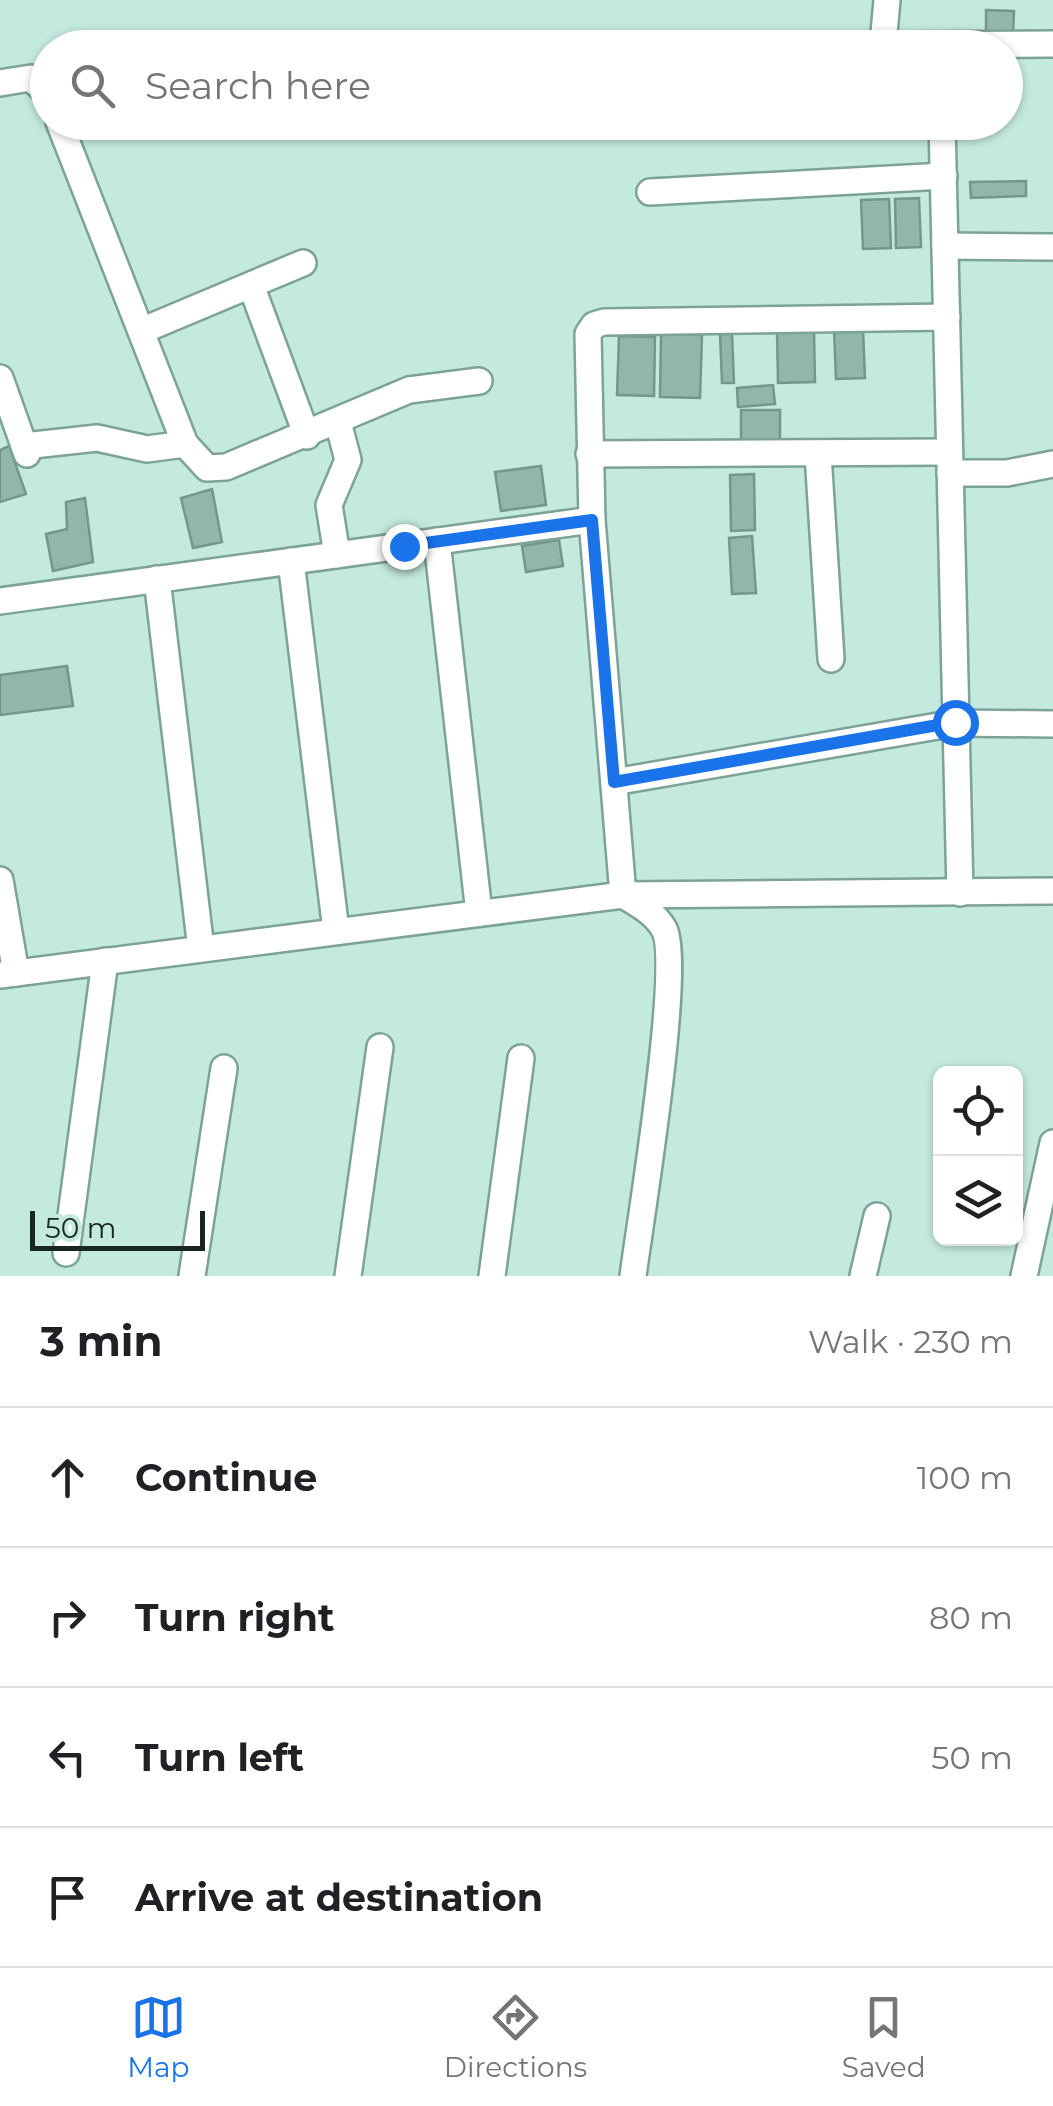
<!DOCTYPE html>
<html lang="en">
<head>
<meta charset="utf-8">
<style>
  body { margin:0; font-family:Montserrat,sans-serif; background:#f6f6f6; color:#202124 }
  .controls { position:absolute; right:30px; bottom:30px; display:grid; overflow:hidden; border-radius:15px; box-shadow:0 2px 8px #0004 }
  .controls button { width:90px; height:90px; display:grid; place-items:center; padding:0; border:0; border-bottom:2px solid #e0e0e0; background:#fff; color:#202124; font:50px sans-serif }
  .scale { position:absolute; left:30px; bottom:25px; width:175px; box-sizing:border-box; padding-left:10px; border:5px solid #182623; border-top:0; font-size:28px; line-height:35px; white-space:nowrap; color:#182623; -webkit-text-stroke:8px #c4eae0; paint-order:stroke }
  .stop { position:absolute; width:30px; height:30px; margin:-22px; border:8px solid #1a73e8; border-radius:50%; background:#fff }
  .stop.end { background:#1a73e8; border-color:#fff; box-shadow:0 2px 10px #0008 }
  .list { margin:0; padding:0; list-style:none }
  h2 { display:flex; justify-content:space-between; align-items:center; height:130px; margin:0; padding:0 40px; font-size:42px }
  h2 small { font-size:32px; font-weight:400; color:#757577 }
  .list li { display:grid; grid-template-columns:65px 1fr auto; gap:30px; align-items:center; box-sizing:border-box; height:140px; padding:0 40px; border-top:2px solid #e0e0e0 }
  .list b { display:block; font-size:38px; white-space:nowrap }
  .list em { font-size:32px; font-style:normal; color:#757577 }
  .icon { flex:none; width:55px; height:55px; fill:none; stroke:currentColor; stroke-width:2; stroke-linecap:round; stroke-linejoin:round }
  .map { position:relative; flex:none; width:1053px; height:1276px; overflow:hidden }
  .search { position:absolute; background:#fff; box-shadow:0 2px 8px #0004; left:30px; right:30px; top:30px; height:110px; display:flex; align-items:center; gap:25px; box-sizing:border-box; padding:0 35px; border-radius:55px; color:#757577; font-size:38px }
  .sheet { height:690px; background:#fff }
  nav { display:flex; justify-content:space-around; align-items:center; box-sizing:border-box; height:140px; border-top:2px solid #e0e0e0; background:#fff; font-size:28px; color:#757577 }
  nav a { display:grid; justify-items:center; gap:5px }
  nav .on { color:#1a73e8 }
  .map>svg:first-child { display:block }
  .building { fill:#91b6ac; stroke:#73978d; stroke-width:2.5 }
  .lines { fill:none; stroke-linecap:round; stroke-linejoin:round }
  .minor-casing { stroke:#7da298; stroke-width:30 }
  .minor { stroke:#fff; stroke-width:25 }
  .route { stroke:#1a73e8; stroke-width:12 }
</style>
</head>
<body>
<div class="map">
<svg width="1053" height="1276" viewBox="0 0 1053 1276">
  <rect width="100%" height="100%" fill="#c4eae0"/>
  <g class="building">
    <polygon points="986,10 1014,11 1013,36 986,35"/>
    <polygon points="1026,181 1026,196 971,198 970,182"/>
    <polygon points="919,198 921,247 896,248 895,199"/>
    <polygon points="889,199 891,248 863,249 861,200"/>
    <polygon points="863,329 865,378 836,379 834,330"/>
    <polygon points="814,331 815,382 778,383 777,332"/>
    <polygon points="661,334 702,335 700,398 660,397"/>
    <polygon points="720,334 732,334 734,383 722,383"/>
    <polygon points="619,336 655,337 654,396 617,395"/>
    <polygon points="773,385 775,404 738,407 737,388"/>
    <rect x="741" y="410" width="39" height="30"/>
    <polygon points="9,446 26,494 0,502 0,450"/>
    <polygon points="541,466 546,505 501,511 495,472"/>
    <polygon points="754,474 755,530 731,531 730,475"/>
    <polygon points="212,489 222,542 193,548 181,498"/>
    <polygon points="85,498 93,562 53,571 46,534 67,529 66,502"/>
    <polygon points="752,536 756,593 732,594 729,538"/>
    <polygon points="559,540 563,566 526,572 522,546"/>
    <polygon points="67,666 73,706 0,715 0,675"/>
  </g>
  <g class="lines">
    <defs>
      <g id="minor">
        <polyline points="883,44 887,0"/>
        <polyline points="719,46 1053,44"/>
        <polyline points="0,83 31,78 48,94"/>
        <polyline points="59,122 185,444 207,468 226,467 409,390 479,381"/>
        <polyline points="942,122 960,893"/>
        <polyline points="650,192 944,176"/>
        <polyline points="945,246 1053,247"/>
        <polyline points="251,285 307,436"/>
        <polyline points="947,317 604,322 594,325 588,334 592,520 623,895 1053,891"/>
        <polyline points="141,331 303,263"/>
        <polyline points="0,378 27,454"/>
        <polyline points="24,446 97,438 147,449 185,444"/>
        <polyline points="589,454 949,452"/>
        <polyline points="818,454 831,659"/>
        <polyline points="950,473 1007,473 1053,464"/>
        <polyline points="437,541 479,913"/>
        <polyline points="337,555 329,505 348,460 338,422"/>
        <polyline points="291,561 336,931"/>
        <polyline points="157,579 201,949"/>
        <polyline points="0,601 592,520"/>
        <polyline points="614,782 955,723 1053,724"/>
        <polyline points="0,880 16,973"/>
        <path d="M0 975 623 895C638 904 655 913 664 929 683 964 640 1222 633 1276"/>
        <polyline points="66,1253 105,961"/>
        <polyline points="192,1276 224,1068"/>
        <polyline points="348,1276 380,1047"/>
        <polyline points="492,1276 521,1058"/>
        <polyline points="863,1276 877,1216"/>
        <polyline points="1024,1276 1053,1143"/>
      </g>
    </defs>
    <use href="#minor" class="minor-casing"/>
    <use href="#minor" class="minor"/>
  </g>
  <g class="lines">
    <polyline class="route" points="404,546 592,520 614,782 955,722"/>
  </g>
</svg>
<div class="controls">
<button><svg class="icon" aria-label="locate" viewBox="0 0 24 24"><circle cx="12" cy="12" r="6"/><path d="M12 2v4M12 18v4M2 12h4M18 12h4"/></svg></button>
<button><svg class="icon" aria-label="layers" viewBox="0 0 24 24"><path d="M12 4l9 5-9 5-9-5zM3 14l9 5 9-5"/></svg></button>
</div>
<div class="scale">50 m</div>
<div class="stop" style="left:955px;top:722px"></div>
<div class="stop end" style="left:404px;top:546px"></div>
<div class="search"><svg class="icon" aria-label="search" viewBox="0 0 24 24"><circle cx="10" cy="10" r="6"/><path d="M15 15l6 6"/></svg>Search here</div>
</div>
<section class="sheet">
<h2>3 min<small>Walk · 230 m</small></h2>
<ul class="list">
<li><svg class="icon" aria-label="ahead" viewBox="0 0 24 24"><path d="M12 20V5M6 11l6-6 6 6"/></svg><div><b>Continue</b></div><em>100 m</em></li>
<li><svg class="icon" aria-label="right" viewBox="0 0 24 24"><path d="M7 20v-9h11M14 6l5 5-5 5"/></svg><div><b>Turn right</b></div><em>80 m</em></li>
<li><svg class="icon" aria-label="left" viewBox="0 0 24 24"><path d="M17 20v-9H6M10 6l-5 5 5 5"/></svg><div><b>Turn left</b></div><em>50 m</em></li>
<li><svg class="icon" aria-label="arrive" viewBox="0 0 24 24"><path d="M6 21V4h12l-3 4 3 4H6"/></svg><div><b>Arrive at destination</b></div></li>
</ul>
</section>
<nav>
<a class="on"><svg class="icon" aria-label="map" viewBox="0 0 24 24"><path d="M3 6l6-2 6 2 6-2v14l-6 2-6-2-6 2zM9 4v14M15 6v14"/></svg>Map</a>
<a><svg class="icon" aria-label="directions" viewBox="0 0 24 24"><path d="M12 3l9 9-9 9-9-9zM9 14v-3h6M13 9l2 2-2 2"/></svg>Directions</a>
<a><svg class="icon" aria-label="saved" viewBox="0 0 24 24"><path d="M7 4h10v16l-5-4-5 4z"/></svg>Saved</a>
</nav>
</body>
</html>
